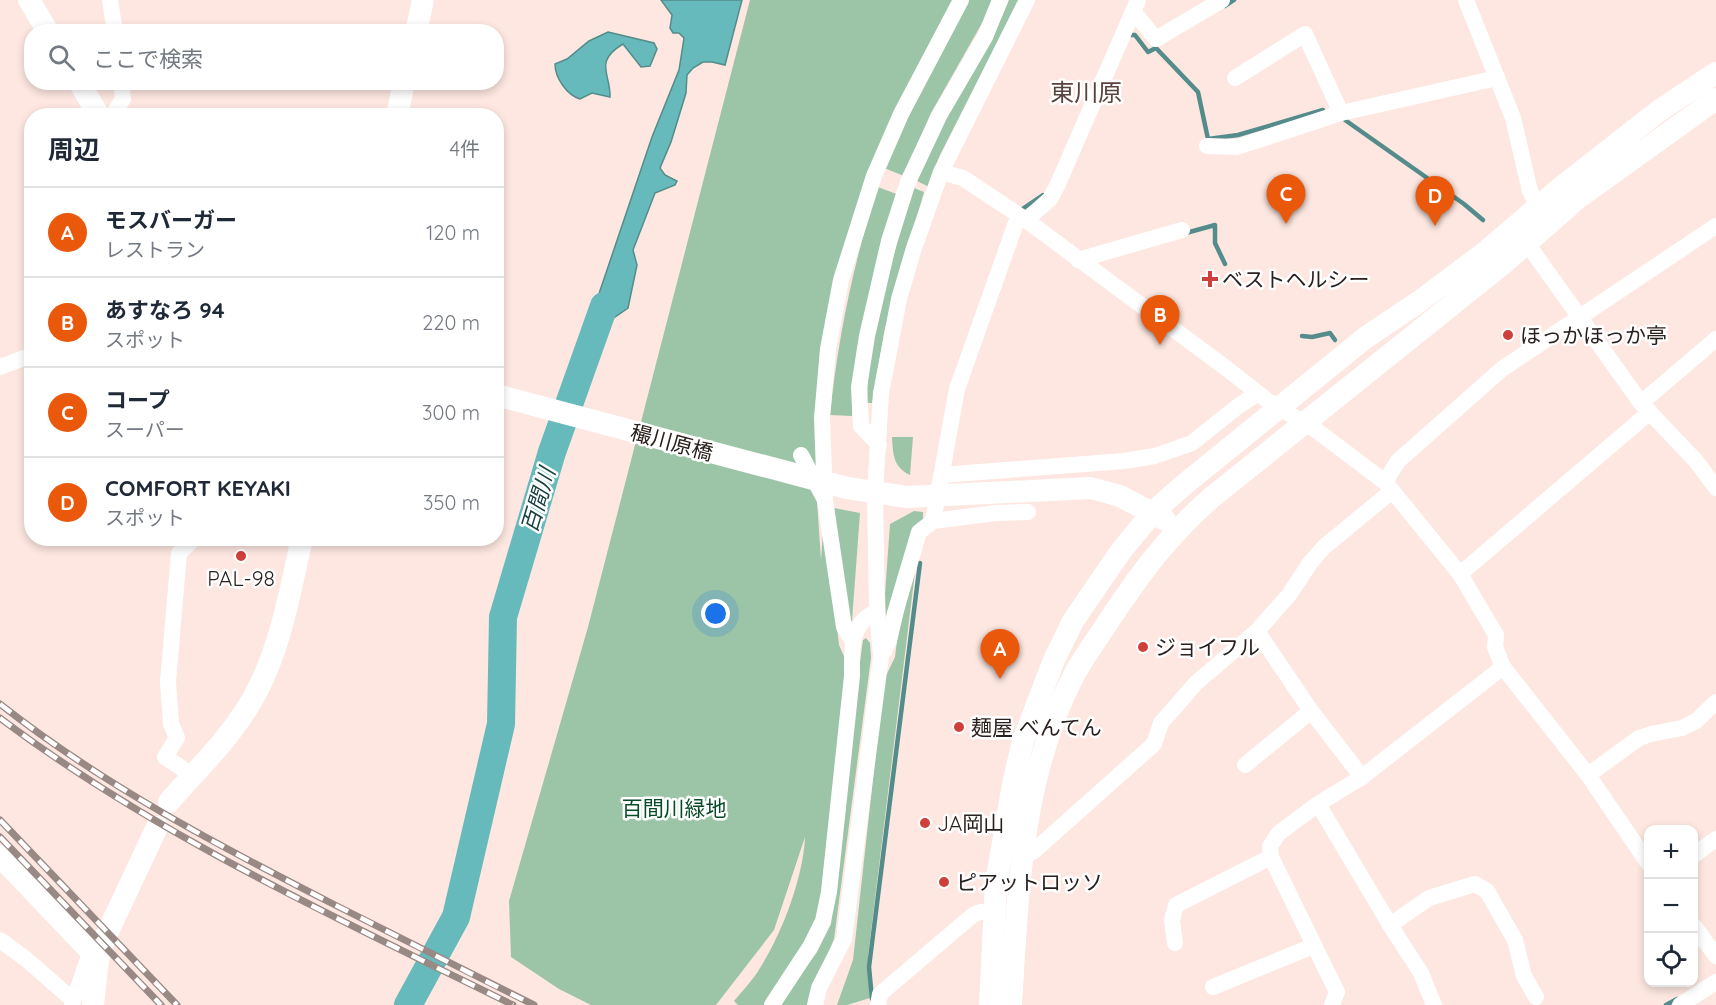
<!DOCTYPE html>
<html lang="ja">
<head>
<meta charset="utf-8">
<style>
  body { margin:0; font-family:Quicksand,"Noto Sans JP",sans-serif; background:#f2f2f3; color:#1f2937 }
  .controls { position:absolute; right:18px; bottom:18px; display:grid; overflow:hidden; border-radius:12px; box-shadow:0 3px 9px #0003 }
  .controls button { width:54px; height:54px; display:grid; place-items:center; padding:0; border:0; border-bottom:2px solid #e0e1e3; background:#fff; color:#1f2937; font:30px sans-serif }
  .you { position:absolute; left:716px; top:614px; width:21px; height:21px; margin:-15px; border:4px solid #fff; border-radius:50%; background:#1a73e8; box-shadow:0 0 0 9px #1a73e833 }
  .badge { display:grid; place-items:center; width:39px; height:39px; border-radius:50%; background:#ea580c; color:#fff; font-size:20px; font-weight:700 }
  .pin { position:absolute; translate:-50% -50px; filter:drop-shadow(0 2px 3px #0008) }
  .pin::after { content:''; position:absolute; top:32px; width:21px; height:18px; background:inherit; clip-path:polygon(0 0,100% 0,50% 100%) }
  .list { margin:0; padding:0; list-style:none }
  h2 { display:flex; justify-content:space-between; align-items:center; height:78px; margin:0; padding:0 24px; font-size:26px }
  h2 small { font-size:20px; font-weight:400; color:#747a83 }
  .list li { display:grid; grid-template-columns:39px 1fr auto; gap:18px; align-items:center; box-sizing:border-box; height:90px; padding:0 24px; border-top:2px solid #e0e1e3 }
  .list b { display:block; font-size:22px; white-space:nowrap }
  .list p { margin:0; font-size:20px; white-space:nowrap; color:#747a83 }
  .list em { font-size:20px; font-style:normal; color:#747a83 }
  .icon { flex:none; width:33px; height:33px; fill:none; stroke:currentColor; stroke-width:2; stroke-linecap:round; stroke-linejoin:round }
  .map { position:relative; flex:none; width:1716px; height:1005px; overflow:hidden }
  .search { position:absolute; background:#fff; box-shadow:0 3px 9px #0003; left:24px; top:24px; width:480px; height:66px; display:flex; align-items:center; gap:15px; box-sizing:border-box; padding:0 21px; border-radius:24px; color:#747a83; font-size:22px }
  .panel { position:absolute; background:#fff; box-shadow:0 3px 9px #0003; left:24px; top:108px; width:480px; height:438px; border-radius:24px }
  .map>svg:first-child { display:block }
  .green { fill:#9cc5a7 }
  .water { fill:#66babb; stroke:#548c8c; stroke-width:1.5 }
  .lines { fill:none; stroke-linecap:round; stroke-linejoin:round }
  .stream { stroke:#548c8c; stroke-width:4.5 }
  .river { stroke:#66babb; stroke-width:28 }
  .street { stroke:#fff; stroke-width:16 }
  .secondary { stroke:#fff; stroke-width:22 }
  .rail-casing { stroke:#998984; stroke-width:7 }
  .rail { stroke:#fff; stroke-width:4.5; stroke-dasharray:14; stroke-linecap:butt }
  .poi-dot { fill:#ce4039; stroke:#fff; stroke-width:2 }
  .labels { text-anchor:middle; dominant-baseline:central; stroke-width:5; stroke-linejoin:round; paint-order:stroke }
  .poi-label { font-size:21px; fill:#2a201d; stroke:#fff; text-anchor:start }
  .street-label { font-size:21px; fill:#2a201d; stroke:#fff }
  .park-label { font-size:21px; fill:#084c27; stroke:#fff }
  .water-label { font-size:22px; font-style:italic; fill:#1a4242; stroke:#fff }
  .quarter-label { font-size:24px; fill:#59443d; stroke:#fff }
</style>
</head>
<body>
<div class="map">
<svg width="1716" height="1005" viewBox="0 0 1716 1005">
  <rect width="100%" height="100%" fill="#fde7e0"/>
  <g class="green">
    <path d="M750 0H956L834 287 817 501 821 560 823 531H826L839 645 847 663 818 920 765 1005H738L734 1001C743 990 753 980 760 968 782 933 803 879 805 837L774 930 716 1005H591L559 989 511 957 509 901 588 627Z"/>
    <polygon points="969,0 993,0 986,16 931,113 904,176 884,168 893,144"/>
    <path d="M1009 0H1019L940 155 929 187 917 181C928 154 939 127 954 101 973 67 995 36 1009 0Z"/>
    <path d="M878 187 899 195 854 389 852 416 830 415C838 337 854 260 878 187Z"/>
    <path d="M914 188 924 192 885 328 872 403H867C868 329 893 258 914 188Z"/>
    <path d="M892 437H913L910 475C893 467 893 454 892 437Z"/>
    <polygon points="834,508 860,513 852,621 849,621"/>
    <polygon points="914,511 923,512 923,521 886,618 885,594 890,524"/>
    <polygon points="916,564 868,956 870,998 847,1005 837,1005 853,960 884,680 895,657 897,640"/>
    <polygon points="866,638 870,643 871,658 834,939 807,1005 779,1005 817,952 831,924 859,669 863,640"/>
  </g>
  <g class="water">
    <polygon points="661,0 742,0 725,65 712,62 703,62 693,68 687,75 686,93 671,142 660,168 665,175 677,181 675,185 655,193 633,250 637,265 628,308 605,324 596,345 585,335 652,137 679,70 684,38 679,33 673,33 670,28 672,15"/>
    <path d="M608 32 654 43 657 49 650 66 641 67 623 44C593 62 611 74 610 97L592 93 580 99C567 95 555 78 555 64L567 59 589 41Z"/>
  </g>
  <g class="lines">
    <g class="stream">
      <polyline points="1225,6 1234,0"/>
      <polyline points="1128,35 1135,35 1148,52 1156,48 1198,92 1208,139 1238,135 1323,110"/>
      <polyline points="1345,120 1464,204 1483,220"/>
      <polyline points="1018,212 1043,195"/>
      <polyline points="1186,233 1215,225 1215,243 1225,264"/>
      <polyline points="1302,336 1312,337 1330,333 1335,340"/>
      <polyline points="872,999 869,967 920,563"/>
      <polyline points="1666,1005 1677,999"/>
    </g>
    <polyline class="river" points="408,1005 456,917 501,724 503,617 552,452 604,306"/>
    <g class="street">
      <polyline points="110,0 115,32"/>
      <polyline points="1466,0 1513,118 1530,191 1543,216"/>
      <polyline points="1133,11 1156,39 1222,0"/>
      <polyline points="1235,78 1305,34 1341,113"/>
      <polyline points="112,116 123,99 121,82"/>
      <polyline points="1207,146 1237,147 1341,113 1497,78"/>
      <polyline points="941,172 963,178 1026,220 1226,368 1268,401 1316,430 1385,482 1460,574 1496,635 1495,647 1503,667 1588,775 1648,863"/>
      <polyline points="1026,220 1050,199 1057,186 1138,0"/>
      <polyline points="1521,235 1641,403 1696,461 1716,488"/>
      <polyline points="1078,260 1182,230"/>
      <polyline points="0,367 32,355"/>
      <polyline points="1641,403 1716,339"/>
      <polyline points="879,445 861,426 859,387 867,336 889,241 908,182 939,116 985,37 1000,0"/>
      <polyline points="801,455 825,500 844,627 853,642"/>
      <polyline points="941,475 1124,461 1155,456 1192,443 1237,407 1258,393"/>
      <polyline points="1385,482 1398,461 1502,369 1716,226"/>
      <polyline points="825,500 822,418 828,349 841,280 874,176 901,114 961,0"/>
      <polyline points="933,521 957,389 1017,220 1020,217"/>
      <polyline points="1460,574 1650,412"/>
      <polyline points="1257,631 1311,711 1362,777"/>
      <polyline points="883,653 889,641 895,613 919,532 933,521 996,513 1028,512"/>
      <polyline points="1245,765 1311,711"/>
      <polyline points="192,775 165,757 177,738 171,724 168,682 179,553 195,538"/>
      <polyline points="1588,775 1639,738 1651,734 1682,728 1696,721 1716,702"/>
      <polyline points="1318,804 1279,833 1270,846 1271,857 1337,992 1332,1005"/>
      <polyline points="1694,855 1716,839"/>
      <polyline points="1021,858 1034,851 1154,744 1161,723 1196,683 1257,631 1289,595 1310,563 1324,547 1392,491"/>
      <polyline points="1390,925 1429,898 1475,884 1487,891 1515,940 1524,976 1536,997"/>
      <polyline points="1694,926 1716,956"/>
      <polyline points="0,940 26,959 73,1000"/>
      <polyline points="1175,943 1172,920 1176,905 1271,857"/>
      <polyline points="1213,987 1313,946"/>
      <polyline points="72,1005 91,950"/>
      <path d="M772 1005 810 947 823 921 829 892 852 676C852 649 849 624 877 611"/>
      <polyline points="815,1005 819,988 844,939 881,656 877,611 875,493 881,393 899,299 914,248 941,172 1027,0"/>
      <polyline points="878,1005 880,994 973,915 980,912 994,912"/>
      <polyline points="1434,1005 1421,973 1390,925 1318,804 1362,777 1503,667"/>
      <polyline points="1680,1005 1716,982"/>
    </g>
    <g class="secondary">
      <polyline points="29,0 48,32"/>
      <polyline points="416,32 423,0"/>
      <polyline points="79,82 99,116"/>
      <polyline points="397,116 404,82"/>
      <polyline points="496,395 847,488 907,497 1091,488 1120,496 1165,520"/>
      <path d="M169 802C195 772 225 743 246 710 279 659 289 596 302 538"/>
      <polyline points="0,856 98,959"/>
      <polyline points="93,1005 98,959 105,938 157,827"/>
      <polyline points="990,1005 996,883 1013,784 1023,741 1054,660 1073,621 1121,551 1153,512 1185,484 1365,338 1420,301 1484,253 1559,189 1660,110 1716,73"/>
      <path d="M1011 1005C1018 892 1021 776 1075 673 1086 653 1100 635 1112 616 1143 570 1169 535 1211 498L1504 263 1578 198 1716 99"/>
    </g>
    <defs>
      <g id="rail">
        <path d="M0 704C103 785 219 846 335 905 401 938 467 972 534 1005"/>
        <path d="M0 718C157 836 337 918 513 1005"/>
        <polyline points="0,820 177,1005"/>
        <polyline points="0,837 161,1005"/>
      </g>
    </defs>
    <use href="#rail" class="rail-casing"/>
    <use href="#rail" class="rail"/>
  </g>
  <g class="poi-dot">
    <path d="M1207 270h6v6h6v6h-6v6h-6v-6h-6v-6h6z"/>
    <circle cx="1508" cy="335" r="6"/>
    <circle cx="241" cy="556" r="6"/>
    <circle cx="1143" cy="647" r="6"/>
    <circle cx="959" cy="727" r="6"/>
    <circle cx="925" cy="823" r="6"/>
    <circle cx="944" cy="882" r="6"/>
  </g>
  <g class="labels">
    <g class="poi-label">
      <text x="1222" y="279">ベストヘルシー</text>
      <text x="1520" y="335">ほっかほっか亭</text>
      <text x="241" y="578" text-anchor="middle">PAL-98</text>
      <text x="1155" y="647">ジョイフル</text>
      <text x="971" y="727">麺屋 べんてん</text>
      <text x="937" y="823">JA岡山</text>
      <text x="956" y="882">ピアットロッソ</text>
    </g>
    <g class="street-label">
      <text transform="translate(672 442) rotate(15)">穝川原橋</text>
    </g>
    <g class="park-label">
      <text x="674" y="808">百間川緑地</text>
    </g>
    <g class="water-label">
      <text transform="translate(538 500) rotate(-73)">百間川</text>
    </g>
    <g class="quarter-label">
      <text x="1086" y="92">東川原</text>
    </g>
  </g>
</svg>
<div class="controls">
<button>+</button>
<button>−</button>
<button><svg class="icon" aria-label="locate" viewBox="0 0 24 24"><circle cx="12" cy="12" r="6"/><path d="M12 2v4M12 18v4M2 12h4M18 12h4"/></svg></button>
</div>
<div class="you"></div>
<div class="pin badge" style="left:1000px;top:679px">A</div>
<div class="pin badge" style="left:1160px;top:345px">B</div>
<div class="pin badge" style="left:1286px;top:224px">C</div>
<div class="pin badge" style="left:1435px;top:226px">D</div>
<div class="search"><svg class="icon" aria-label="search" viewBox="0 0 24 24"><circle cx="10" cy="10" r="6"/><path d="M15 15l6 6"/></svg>ここで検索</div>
<section class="panel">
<h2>周辺<small>4件</small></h2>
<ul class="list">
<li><span class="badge">A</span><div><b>モスバーガー</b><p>レストラン</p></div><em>120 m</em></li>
<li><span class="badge">B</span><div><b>あすなろ 94</b><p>スポット</p></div><em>220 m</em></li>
<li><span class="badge">C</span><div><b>コープ</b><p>スーパー</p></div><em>300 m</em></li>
<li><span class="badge">D</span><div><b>COMFORT KEYAKI</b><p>スポット</p></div><em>350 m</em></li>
</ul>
</section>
</div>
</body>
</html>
